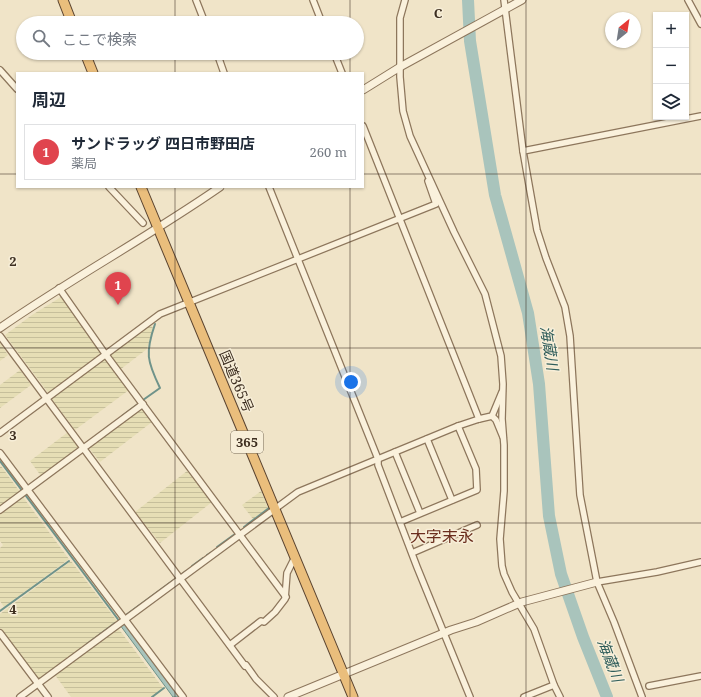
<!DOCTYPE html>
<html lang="ja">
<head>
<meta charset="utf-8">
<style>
  body { margin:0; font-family:"Noto Serif","Noto Sans JP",serif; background:#f2f2f3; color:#1f2937 }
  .controls { position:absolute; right:12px; top:12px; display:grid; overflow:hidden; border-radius:0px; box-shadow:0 1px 3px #0004 }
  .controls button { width:36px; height:36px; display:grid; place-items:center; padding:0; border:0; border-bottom:1px solid #e0e1e3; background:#fff; color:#1f2937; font:20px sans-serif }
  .compass { position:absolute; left:605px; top:12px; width:36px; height:36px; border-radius:50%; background:#fff; box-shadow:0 1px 3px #0004; rotate:30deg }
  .you { position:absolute; left:351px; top:382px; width:14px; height:14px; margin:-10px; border:3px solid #fff; border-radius:50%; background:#1a73e8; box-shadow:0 0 0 6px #1a73e833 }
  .badge { display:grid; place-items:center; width:26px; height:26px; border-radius:50%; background:#0b8043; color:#fff; font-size:13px; font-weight:700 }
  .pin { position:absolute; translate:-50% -33px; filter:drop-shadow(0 1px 2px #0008) }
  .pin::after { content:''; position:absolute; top:21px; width:14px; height:12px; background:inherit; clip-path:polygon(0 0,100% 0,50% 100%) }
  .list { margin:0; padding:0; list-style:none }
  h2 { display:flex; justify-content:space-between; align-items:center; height:52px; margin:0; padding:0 16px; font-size:17px }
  h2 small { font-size:13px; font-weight:400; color:#747a83 }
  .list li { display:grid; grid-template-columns:26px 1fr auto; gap:12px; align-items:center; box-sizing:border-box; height:56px; margin:0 8px 8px; padding:0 8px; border:1px solid #e0e1e3; border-radius:0px }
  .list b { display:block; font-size:15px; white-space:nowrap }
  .list p { margin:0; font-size:13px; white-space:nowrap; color:#747a83 }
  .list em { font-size:13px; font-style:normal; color:#747a83 }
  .icon { flex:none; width:22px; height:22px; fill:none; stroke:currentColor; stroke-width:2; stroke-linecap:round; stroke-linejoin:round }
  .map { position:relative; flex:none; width:701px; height:697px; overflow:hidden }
  .search { position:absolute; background:#fff; box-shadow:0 1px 3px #0004; left:16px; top:16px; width:348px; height:44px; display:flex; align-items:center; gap:10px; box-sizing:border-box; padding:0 14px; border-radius:22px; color:#747a83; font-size:15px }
  .panel { position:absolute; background:#fff; box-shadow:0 1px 3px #0004; left:16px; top:72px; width:348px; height:116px; border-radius:0px }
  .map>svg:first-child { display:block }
  .farmland { fill:url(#farmland-rules) }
  .water { fill:#a9c4bc; stroke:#6f938a }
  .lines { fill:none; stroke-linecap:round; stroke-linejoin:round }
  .stream { stroke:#6f938a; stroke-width:2 }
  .river { stroke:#a9c4bc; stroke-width:12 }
  .minor-casing { stroke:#8d765c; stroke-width:8 }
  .tertiary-casing { stroke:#8d765c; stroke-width:9 }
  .trunk-casing { stroke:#5b4430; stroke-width:11 }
  .minor { stroke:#faf1dc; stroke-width:5.5 }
  .tertiary { stroke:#faf1dc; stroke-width:7 }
  .trunk { stroke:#eabe7c; stroke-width:9 }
  .grid { fill:none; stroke:#3d2e20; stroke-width:1; stroke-opacity:0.55 }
  .labels { text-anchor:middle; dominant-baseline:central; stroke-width:3; stroke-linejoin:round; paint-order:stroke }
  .shield { fill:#f7eed8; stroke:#756857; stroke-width:1 }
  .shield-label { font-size:13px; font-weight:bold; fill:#3d2e20 }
  .street-label { font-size:14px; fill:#3d2e20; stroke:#f7eed8 }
  .water-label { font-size:15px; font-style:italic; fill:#2f5d5a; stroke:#f7eed8 }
  .quarter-label { font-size:16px; fill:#6b2e1e; stroke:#f7eed8 }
  .grid-label { font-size:13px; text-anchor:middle; font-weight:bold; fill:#3d2e20; stroke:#f7eed8; stroke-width:3; stroke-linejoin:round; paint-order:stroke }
</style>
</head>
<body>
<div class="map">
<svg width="701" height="697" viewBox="0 0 701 697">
  <defs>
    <pattern id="farmland-rules" width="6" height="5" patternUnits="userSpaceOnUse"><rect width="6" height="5" fill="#e6deb5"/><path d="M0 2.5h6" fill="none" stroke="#c6bf9b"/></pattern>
  </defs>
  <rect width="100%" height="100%" fill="#f0e4c8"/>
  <g class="farmland">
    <polygon points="61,297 103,354 49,394 5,335 32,315"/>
    <polygon points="151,325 153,328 147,349 121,369 110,354"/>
    <polygon points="0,343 8,355 0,361"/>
    <polygon points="105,358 129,390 75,430 51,398"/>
    <polygon points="20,370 31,385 0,408 0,385"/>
    <polygon points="140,407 152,422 100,462 88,447"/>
    <polygon points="68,432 79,447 41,476 30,461"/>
    <polygon points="1,466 20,492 0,507 0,467"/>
    <polygon points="187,471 212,502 160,543 135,512"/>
    <polygon points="261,491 268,508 253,519 242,505"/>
    <polygon points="23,497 69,559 4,607 0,601 0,548 3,545 0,541 0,514"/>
    <polygon points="71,561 117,621 39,679 0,628 0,614"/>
    <polygon points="118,628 163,688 151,697 71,697 55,675"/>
  </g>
  <polygon class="water" points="124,623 179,697 173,697 120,625"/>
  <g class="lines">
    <g class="stream">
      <path d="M143 400 160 388C147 361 145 353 155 324"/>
      <polyline points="122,416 138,404"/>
      <polyline points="0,461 120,622"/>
      <polyline points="244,527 269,508"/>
      <polyline points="217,547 235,534"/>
      <polyline points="207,555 212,552"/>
      <polyline points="192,566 203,558"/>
      <polyline points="182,574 186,571"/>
      <polyline points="0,611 69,561"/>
      <polyline points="126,615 175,579"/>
      <polyline points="87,644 115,623"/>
      <polyline points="152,697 164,688"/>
    </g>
    <polyline class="river" points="468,0 470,41 495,195 528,313 539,384 549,516 561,574 583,637 607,697"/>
    <defs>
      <g id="minor">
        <polyline points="196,0 205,23"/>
        <polyline points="313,0 322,23"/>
        <polyline points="405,0 400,18 400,77 403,111 410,136 454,232 485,294 501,356 503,384 502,419 504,445 504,491 500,539 502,566 504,574 512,592 534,629 554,685 560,697"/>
        <polyline points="504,0 523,151 537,230 546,258 565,307 570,336 580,495 597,582 614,622 642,697"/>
        <polyline points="688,0 701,24"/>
        <polyline points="217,53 224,73"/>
        <polyline points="334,53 342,73"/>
        <polyline points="0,70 17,89"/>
        <polyline points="363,126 479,419"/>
        <polyline points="523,151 701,116"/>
        <polyline points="109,187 143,223"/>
        <polyline points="269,187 378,459 378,465 417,567 470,697"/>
        <polyline points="59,288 106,355 286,597"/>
        <polyline points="0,336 245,666 246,665 256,679 274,697"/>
        <polyline points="492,416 496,420 503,437"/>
        <polyline points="0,433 160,314 436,204 428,181"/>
        <polyline points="427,439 452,500"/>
        <polyline points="395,452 420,513"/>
        <polyline points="0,453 183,697"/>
        <polyline points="0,510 143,404"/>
        <polyline points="400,522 477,490 476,469 458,426"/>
        <polyline points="412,553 477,525"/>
        <polyline points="597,582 657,572 701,562"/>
        <polyline points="0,633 48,697"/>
        <polyline points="230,645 261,621 264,622 275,612 285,599 287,573 295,557"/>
        <polyline points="649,686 701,676"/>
        <polyline points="20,697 298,492 458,426 479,419 492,416 502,392"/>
        <polyline points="524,697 554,685"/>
      </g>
      <g id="tertiary">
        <polyline points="363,90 400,67 522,0"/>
        <path d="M0 328C72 278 148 237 220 187"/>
        <polyline points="288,697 451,630 476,622 522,602 597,582"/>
      </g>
      <g id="trunk">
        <polyline points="63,0 72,23"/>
        <polyline points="85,53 93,73"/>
        <polyline points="141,187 353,697"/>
      </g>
    </defs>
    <use href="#minor" class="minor-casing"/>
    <use href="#tertiary" class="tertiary-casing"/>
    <use href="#trunk" class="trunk-casing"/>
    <use href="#minor" class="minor"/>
    <use href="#tertiary" class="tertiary"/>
    <use href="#trunk" class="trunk"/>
  </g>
  <path class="grid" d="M175 0V23M350 0V23M526 0V697M175 53V73M350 53V73M0 174H17M363 174H701M175 187V697M350 187V697M0 348H701M0 523H701"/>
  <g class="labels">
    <rect class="shield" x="231" y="431" width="32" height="22" rx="3"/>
    <g class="shield-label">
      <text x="247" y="442">365</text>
    </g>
    <g class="street-label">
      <text transform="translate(237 381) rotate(67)">国道365号</text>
    </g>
    <g class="water-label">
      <text transform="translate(550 348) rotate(81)">海蔵川</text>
      <text transform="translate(611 660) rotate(69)">海蔵川</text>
    </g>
    <g class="quarter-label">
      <text x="442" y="536">大字末永</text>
    </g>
  </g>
  <g class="grid-label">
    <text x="438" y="18">C</text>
    <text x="13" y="266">2</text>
    <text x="13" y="440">3</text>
    <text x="13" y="614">4</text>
  </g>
</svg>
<div class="controls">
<button>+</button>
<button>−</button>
<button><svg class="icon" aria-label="layers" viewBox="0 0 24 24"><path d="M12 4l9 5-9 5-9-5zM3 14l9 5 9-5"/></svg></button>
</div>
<svg class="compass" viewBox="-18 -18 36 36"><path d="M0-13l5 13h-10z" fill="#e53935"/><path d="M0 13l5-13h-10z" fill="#747a83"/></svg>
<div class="you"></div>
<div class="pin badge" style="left:118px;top:305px;background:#e0444e">1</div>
<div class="search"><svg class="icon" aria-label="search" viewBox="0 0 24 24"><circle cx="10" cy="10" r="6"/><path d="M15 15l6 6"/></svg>ここで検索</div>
<section class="panel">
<h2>周辺<small></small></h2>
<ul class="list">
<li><span class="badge" style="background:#e0444e">1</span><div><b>サンドラッグ 四日市野田店</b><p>薬局</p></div><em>260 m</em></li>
</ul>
</section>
</div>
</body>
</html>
